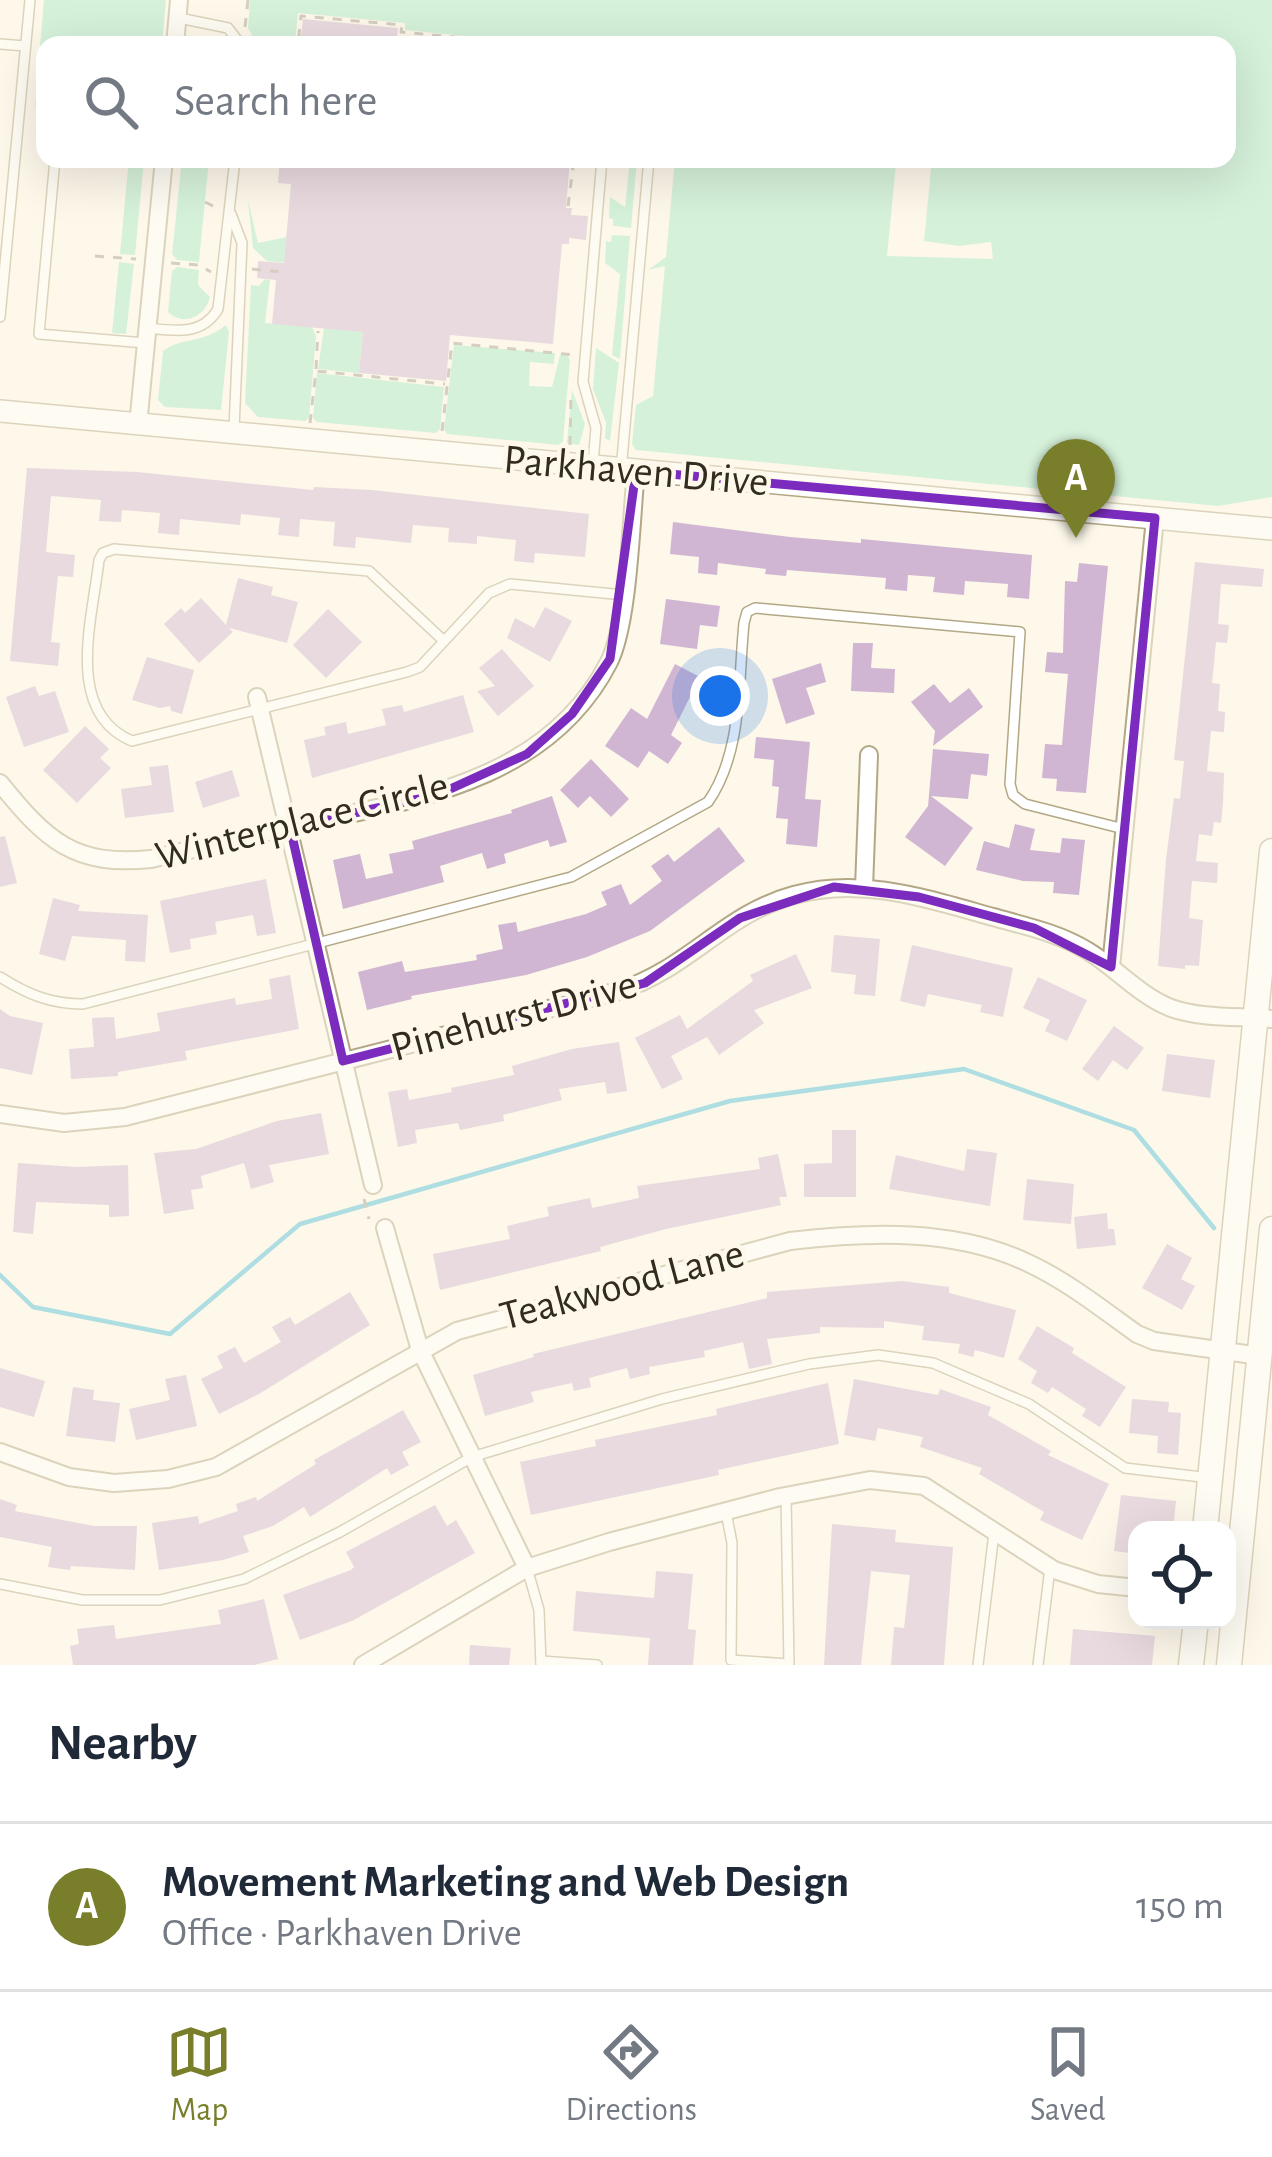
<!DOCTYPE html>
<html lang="en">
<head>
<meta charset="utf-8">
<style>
  body { margin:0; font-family:"Alegreya Sans",sans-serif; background:#f6f6f7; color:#1f2937 }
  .controls { position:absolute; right:36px; bottom:36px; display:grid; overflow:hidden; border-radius:24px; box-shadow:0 12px 48px #0002 }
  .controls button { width:108px; height:108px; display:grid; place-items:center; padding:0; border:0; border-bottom:3px solid #e0e1e3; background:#fff; color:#1f2937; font:60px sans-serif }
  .you { position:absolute; left:720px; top:696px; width:42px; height:42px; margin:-30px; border:9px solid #fff; border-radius:50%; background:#1a73e8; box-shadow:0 0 0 18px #1a73e833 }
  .badge { display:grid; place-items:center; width:78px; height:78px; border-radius:50%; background:#787e29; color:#fff; font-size:39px; font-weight:700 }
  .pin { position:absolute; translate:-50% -99px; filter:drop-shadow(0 3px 6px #0008) }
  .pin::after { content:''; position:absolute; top:63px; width:42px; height:36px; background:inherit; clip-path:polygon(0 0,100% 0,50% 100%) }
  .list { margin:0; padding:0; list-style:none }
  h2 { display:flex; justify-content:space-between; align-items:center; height:156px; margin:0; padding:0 48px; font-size:51px }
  h2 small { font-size:39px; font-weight:400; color:#747a83 }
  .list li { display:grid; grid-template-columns:78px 1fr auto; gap:36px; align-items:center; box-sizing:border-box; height:168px; padding:0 48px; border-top:3px solid #e0e1e3 }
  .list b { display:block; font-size:45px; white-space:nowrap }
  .list p { margin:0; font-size:39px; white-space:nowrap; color:#747a83 }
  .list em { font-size:39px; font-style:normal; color:#747a83 }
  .icon { flex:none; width:66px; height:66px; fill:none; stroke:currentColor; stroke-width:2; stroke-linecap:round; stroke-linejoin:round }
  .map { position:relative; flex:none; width:1272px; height:1665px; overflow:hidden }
  .search { position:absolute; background:#fff; box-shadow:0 12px 48px #0002; left:36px; right:36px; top:36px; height:132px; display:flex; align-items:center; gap:30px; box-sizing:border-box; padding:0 42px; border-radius:24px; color:#747a83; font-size:45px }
  .sheet { height:324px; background:#fff }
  nav { display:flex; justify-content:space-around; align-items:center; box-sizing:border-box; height:168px; border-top:3px solid #e0e1e3; background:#fff; font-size:33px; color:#747a83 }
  nav a { display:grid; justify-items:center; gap:6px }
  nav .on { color:#787e29 }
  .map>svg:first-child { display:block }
  .green { fill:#a5e9c8 }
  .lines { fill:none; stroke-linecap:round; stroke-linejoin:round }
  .stream { stroke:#50bfd9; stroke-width:4.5 }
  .building { fill:#d0b6d2 }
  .service-casing { stroke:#b3a785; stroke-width:12 }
  .minor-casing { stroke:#b3a785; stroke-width:20 }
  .tertiary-casing { stroke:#b3a785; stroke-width:24 }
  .secondary-casing { stroke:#b3a785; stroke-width:27 }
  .path { stroke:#a39e90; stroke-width:3; stroke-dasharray:9 9; stroke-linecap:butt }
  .service { stroke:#fff; stroke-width:9 }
  .minor { stroke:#fff; stroke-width:16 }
  .tertiary { stroke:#fff; stroke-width:21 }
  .secondary { stroke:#fff; stroke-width:24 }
  .marked { fill:none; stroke:#7b2cbf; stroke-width:9; stroke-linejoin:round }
  .labels { text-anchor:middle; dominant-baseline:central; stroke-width:9; stroke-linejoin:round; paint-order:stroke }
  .street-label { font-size:42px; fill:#312c1f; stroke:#fdf8ea }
</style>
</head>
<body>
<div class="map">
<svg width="1272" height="1665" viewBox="0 0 1272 1665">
  <rect width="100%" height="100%" fill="#fdf8ea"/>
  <g class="green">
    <polygon points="44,0 166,0 162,45 45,45 45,108 35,107"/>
    <polygon points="250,0 1272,0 1272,497 1218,506 636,450 632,444 636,405 653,396 665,266 648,270 666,257 675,159 866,159 896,163 887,256 993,259 991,242 959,246 924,241 932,159 1227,159 1227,45 1060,45 988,38 986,45 925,41 919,45 465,45 466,36 405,30 405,23 298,13 295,42 254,39 248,28"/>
    <polygon points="129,159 144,159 135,255 120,254"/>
    <polygon points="182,159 209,159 199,262 177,260 172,254"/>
    <polygon points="630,159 637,159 631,228 613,226 613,219 609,218 610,197 625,207"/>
    <polygon points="248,200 258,243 287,237 289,263 267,261 253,248"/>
    <polygon points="612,235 630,236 620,359 612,355 620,274 605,263 606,241 611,242"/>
    <polygon points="119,262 134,264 126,334 112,333"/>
    <path d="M177 267 199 270 198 285 210 297C205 317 184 327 168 312L172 271Z"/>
    <polygon points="265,279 270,280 265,323 312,327 316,336 309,418 305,421 258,417 245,403 251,285 259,286"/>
    <path d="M226 325 229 332 221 410 165 407 158 400 163 351C183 336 201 345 226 325Z"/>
    <polygon points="324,328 363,332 359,373 318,369"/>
    <polygon points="454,345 555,353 554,364 530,362 529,386 552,387 560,355 567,355 570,360 563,441 559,445 447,434 444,429"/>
    <polygon points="596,348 619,363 610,441 605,438 606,423 593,389"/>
    <polygon points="317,373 444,387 440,429 436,433 317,422 313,418"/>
    <polygon points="572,390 585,424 579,445 567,443"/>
  </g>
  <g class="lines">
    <polyline class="stream" points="0,1275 33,1307 170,1334 300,1224 730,1101 964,1069 1134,1130 1214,1228"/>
  </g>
  <g class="building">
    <polygon points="303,19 398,28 396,45 300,45"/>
    <polygon points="280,159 570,159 566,208 572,208 571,215 588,216 586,240 569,238 569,244 562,244 553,344 450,335 446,381 359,373 363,332 272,324 276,280 257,278 258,261 284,263 291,184 278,183"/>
    <polygon points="27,468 137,472 313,490 314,487 372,490 589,514 585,557 535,553 534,563 514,561 516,540 477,536 477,544 448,542 449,528 413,525 411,543 356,537 355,548 333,546 335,522 300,519 299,537 278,535 280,518 241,514 240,525 180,519 179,535 158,533 160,513 122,510 121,522 99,521 101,500 51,496 46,552 75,555 73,577 58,576 51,642 60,643 58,666 10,661"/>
    <polygon points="673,522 790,537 861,543 861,539 1032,555 1029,599 1007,597 1008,584 965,581 964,595 933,592 935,577 908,575 907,591 885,589 886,578 787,570 786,576 765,574 766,569 718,563 717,575 698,573 699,557 670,554"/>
    <polygon points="1195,562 1264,569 1262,587 1221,584 1218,624 1229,625 1227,643 1216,642 1212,683 1220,684 1218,711 1225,712 1224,732 1211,731 1207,771 1224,773 1223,803 1221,823 1214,822 1212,836 1199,834 1196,861 1218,863 1217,883 1192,881 1189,918 1203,920 1199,966 1185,965 1185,969 1158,966 1166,859 1174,798 1180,799 1184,761 1174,760"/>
    <polygon points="1079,563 1108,566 1086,793 1056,791 1057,779 1042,778 1045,744 1062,745 1068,674 1045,672 1047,652 1063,653 1065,581 1077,582"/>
    <polygon points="238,578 273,587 271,595 298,602 287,643 229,628 233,632 199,663 164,624 181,608 185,613 201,598 226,625"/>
    <polygon points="666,599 720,606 717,627 700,625 697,649 660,644"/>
    <polygon points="545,607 572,621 550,662 507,638 515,618 534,628"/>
    <polygon points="328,609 362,642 326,678 293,645"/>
    <polygon points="853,643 873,643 871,668 895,669 894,693 851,691"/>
    <polygon points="502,649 534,686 498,716 477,691 495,686 479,668"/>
    <polygon points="147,657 194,670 182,714 171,711 170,706 160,708 132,700"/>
    <polygon points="821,663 826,682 806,688 815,714 786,724 772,679"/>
    <polygon points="675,664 700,677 671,735 682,743 668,764 649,751 638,768 605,746 631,708 647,719"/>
    <polygon points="934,684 950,703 969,688 983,707 933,746 935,731 911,702"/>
    <polygon points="35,686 39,696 55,691 69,732 24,747 6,697"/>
    <polygon points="463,695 474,732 312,778 304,740 326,735 324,727 346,722 348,734 386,725 382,709 402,705 404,712"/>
    <polygon points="85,726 109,749 100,758 111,768 77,803 43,770"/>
    <polygon points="756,737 810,742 805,799 821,800 817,847 786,844 788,819 776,818 779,787 772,786 774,760 754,758"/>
    <polygon points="933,749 989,754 987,776 971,774 968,799 931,796 973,828 945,866 905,837 928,806"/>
    <polygon points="591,759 629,799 611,817 590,796 578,808 560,790"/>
    <polygon points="168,765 174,812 125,818 121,789 152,785 149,767"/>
    <polygon points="232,770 240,796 203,808 195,782"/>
    <polygon points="552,796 567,842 550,847 548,840 504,854 506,863 487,869 482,853 440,866 444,882 343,909 333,860 360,854 366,879 393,873 389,854 414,849 412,841 512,813 511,810"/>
    <polygon points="1015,824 1035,829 1030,850 1060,853 1062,838 1085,840 1079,895 1053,893 1054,882 1023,881 976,870 984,841 1009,848"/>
    <polygon points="719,827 745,861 650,931 587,957 526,975 411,996 412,999 367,1010 358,972 402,961 405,972 477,960 476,955 503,949 498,925 516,922 518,932 586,914 607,905 601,892 621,884 630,905 662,881 651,866 668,854 674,862"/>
    <polygon points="5,836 17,883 0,887 0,837"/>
    <polygon points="266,879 276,933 257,936 253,915 215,922 217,934 190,939 191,949 170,953 160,901"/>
    <polygon points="53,898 80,905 78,911 148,915 145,962 125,961 126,940 72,936 65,961 39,954"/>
    <polygon points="834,935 880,939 875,996 854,994 856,975 831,972"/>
    <polygon points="912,945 1013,968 1003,1017 980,1012 982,1005 928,994 925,1007 900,1001"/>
    <polygon points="796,954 812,988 754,1010 764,1023 719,1055 707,1037 671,1056 683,1079 662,1089 635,1038 680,1015 687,1029 753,981 750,975"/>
    <polygon points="290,975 299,1029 185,1051 187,1060 118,1072 118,1076 71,1079 69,1049 94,1047 92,1018 114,1017 116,1039 160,1031 157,1013 235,998 236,1005 272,999 269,979"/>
    <polygon points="1038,977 1087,1000 1067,1041 1045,1031 1050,1020 1023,1008"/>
    <polygon points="0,1009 10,1016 43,1023 32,1075 0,1068"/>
    <polygon points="1114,1026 1144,1048 1127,1070 1113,1060 1098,1081 1082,1069"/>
    <polygon points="619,1042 627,1091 607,1094 605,1082 559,1089 562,1100 503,1115 504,1121 460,1130 458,1123 415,1130 417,1143 398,1147 388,1092 407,1089 409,1100 452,1092 451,1088 514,1075 512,1066 572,1049"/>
    <polygon points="1167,1054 1215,1060 1210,1098 1162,1091"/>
    <polygon points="321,1113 329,1154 269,1165 274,1182 251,1189 244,1163 201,1176 203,1188 191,1190 194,1209 164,1214 154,1153 196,1149 277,1121"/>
    <polygon points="832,1130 856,1130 856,1197 804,1197 804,1164 832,1163"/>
    <polygon points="967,1149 997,1153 990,1206 889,1189 896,1155 964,1171"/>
    <polygon points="778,1154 787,1197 779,1197 781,1205 666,1229 600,1247 601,1251 440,1290 433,1254 510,1239 507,1226 549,1216 547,1207 590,1198 592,1208 639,1198 637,1186 760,1169 758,1158"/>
    <polygon points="18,1163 76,1167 128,1165 129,1216 109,1217 109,1205 36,1202 33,1234 13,1232"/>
    <polygon points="1027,1179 1074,1184 1071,1224 1023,1220"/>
    <polygon points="1107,1213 1108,1229 1114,1229 1116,1245 1077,1249 1074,1217"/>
    <polygon points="1167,1244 1192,1258 1181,1279 1195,1286 1182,1310 1142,1288"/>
    <polygon points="902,1281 949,1287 949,1293 1016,1310 1004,1358 975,1350 973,1357 958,1353 960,1344 922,1340 924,1326 884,1321 884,1328 820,1327 820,1333 767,1339 772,1364 749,1369 743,1342 704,1351 705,1357 649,1367 650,1374 630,1379 627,1368 589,1378 591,1387 574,1391 572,1383 531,1392 534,1402 485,1416 473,1375 534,1357 533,1354 767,1298 767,1292"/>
    <polygon points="350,1292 370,1325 259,1394 219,1414 201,1379 223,1368 217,1356 235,1347 244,1363 281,1342 272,1327 290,1317 295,1325"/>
    <polygon points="1037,1326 1074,1348 1072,1353 1126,1387 1100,1427 1082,1416 1086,1409 1052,1387 1048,1393 1031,1383 1037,1371 1018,1359"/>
    <polygon points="0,1368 45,1381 34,1417 0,1407"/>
    <polygon points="186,1375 197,1426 136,1440 129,1409 170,1400 165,1379"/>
    <polygon points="854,1379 938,1395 940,1389 991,1407 988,1415 1051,1451 1048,1455 1109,1484 1082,1540 1040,1520 1044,1512 979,1474 982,1468 920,1447 923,1437 878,1428 875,1441 844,1435"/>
    <polygon points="828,1383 839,1444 718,1470 719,1475 531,1515 520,1462 596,1446 595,1440 717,1415 716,1409"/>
    <polygon points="73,1387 94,1390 93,1400 120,1403 115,1442 66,1436"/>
    <polygon points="1132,1399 1169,1402 1168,1412 1181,1413 1178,1455 1157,1453 1158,1436 1129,1433"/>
    <polygon points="403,1410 421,1442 402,1452 409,1465 391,1475 387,1468 310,1517 304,1507 273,1526 243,1536 249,1552 223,1560 159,1570 152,1523 198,1516 199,1524 238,1511 236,1504 256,1497 257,1501 316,1464 314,1460"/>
    <polygon points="1121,1495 1176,1501 1173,1530 1137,1530 1137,1554 1114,1551"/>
    <polygon points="0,1499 17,1505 15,1511 94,1526 137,1526 135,1570 71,1566 70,1570 48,1567 52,1547 0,1537"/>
    <polygon points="435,1505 447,1526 456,1520 475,1553 352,1621 300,1640 283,1595 351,1570 354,1567 346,1552"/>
    <polygon points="832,1524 896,1530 895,1542 953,1547 944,1665 891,1665 894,1627 904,1628 910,1575 871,1571 861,1665 824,1665"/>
    <polygon points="656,1571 693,1574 688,1629 696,1630 693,1665 648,1665 650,1638 573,1631 576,1591 654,1598"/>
    <polygon points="264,1599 278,1659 254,1665 73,1665 70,1646 79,1644 77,1629 114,1625 116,1639 221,1624 218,1610"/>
    <polygon points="1073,1629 1155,1636 1152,1665 1070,1665"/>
    <polygon points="470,1645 511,1648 509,1665 469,1665"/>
  </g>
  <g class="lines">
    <defs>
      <g id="service">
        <polyline points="179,18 228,28 241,45"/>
        <polyline points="0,44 25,46"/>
        <polyline points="55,159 39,334 145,343"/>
        <polyline points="231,214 242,243 234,429"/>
        <polyline points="0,317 30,0"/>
        <path d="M147 328C175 331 202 336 218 309L235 159"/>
        <polyline points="593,463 596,428 583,382 602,159"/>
        <polyline points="621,470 649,159"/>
        <path d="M444 641 369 571 114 549 103 553 99 560C93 617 63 712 132 741L407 672 420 667 489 593 510 584 624 595"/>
        <path d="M0 977C27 994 50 1004 83 1004L571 877 708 802C743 752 738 681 744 623L747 612 755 608 1020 632 1010 784 1013 795 1025 804 1124 829"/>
        <polyline points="726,1512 732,1543 731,1660 789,1664 786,1496"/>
        <polyline points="527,1568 539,1610 541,1665"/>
        <polyline points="0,1584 82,1600 160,1600 244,1579 340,1532 472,1457 662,1399 809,1364 878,1355 933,1363 1029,1404 1125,1468 1210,1478"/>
        <polyline points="541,1661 597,1665"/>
        <polyline points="978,1665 994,1533"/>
        <polyline points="1038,1665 1050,1568"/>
      </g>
      <g id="minor">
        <polyline points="175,45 179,0"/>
        <polyline points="138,425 164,159"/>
        <polyline points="257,697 373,1185"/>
        <path d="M0 783C46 840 74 867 151 859 202 847 252 835 303 824 419 799 549 779 609 662 629 622 631 519 636 471"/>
        <polyline points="864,888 869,755"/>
        <polyline points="1111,967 1155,518"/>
        <path d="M0 1114 64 1123 125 1117 619 991C690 968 724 914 794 895 862 876 928 899 993 917 1025 926 1059 933 1088 951 1116 968 1140 996 1171 1008 1202 1019 1240 1016 1272 1019"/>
        <polyline points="385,1228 420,1350 527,1568"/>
        <path d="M0 1452 69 1477 114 1483 168 1479 216 1467 457 1331 790 1241C868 1232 955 1228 1028 1263 1067 1281 1102 1309 1137 1334L1154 1341 1260 1356"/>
        <polyline points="363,1665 527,1568 609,1542 780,1497 870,1480 924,1486 1054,1570 1098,1584 1137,1588"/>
      </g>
      <polyline id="tertiary" points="0,411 1272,529"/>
      <g id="secondary">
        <polyline points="1205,1530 1272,851"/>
        <polyline points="1191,1665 1196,1620"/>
        <polyline points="1229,1665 1272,1229"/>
      </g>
    </defs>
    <use href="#service" class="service-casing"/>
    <use href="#minor" class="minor-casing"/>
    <use href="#tertiary" class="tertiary-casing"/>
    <use href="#secondary" class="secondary-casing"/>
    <g class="path">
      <polyline points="245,27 248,0"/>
      <polyline points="253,41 285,43"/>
      <polyline points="286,45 298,44 301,16 402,25 401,32 465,38 464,45"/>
      <polyline points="205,202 215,207"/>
      <polyline points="568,206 574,159"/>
      <polyline points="95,256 136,259"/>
      <polyline points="171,263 199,265 211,272"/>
      <polyline points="252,269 281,272"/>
      <polyline points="316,369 318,331"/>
      <polyline points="310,423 316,371 445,384"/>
      <polyline points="442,431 452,343 574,355"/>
      <polyline points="570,445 571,395"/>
      <polyline points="364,1199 369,1219"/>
    </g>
    <use href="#service" class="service"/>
    <use href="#minor" class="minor"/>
    <use href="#tertiary" class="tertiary"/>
    <use href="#secondary" class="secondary"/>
  </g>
  <path d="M0 0H1272V1665H0ZM636 471 1155 518 1111 967 1034 928 919 897 834 887 740 918 645 983 343 1061 290 827 437 795 527 754 572 714 610 659Z" fill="#fdf8ea" fill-opacity=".55" fill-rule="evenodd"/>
  <path class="marked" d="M636 471 1155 518 1111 967 1034 928 919 897 834 887 740 918 645 983 343 1061 290 827 437 795 527 754 572 714 610 659Z"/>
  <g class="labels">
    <g class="street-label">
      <text transform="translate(636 471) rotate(5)">Parkhaven Drive</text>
      <text transform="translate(302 821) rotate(-14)">Winterplace Circle</text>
      <text transform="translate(514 1016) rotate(-15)">Pinehurst Drive</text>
      <text transform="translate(622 1285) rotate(-15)">Teakwood Lane</text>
    </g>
  </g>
</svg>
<div class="controls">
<button><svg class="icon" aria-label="locate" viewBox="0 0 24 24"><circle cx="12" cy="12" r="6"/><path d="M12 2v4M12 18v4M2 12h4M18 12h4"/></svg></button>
</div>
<div class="you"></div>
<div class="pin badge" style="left:1076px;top:538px">A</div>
<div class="search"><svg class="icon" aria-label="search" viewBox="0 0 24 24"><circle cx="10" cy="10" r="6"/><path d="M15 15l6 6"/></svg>Search here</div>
</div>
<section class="sheet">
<h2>Nearby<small></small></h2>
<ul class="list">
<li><span class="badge">A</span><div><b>Movement Marketing and Web Design</b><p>Office · Parkhaven Drive</p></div><em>150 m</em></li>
</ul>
</section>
<nav>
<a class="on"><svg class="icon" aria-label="map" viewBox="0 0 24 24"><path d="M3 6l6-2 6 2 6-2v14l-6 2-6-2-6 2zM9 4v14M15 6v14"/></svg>Map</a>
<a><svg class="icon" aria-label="directions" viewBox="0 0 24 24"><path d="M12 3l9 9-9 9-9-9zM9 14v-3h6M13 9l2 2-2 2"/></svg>Directions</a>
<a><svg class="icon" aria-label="saved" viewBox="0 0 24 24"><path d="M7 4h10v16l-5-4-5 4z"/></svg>Saved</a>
</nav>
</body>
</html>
